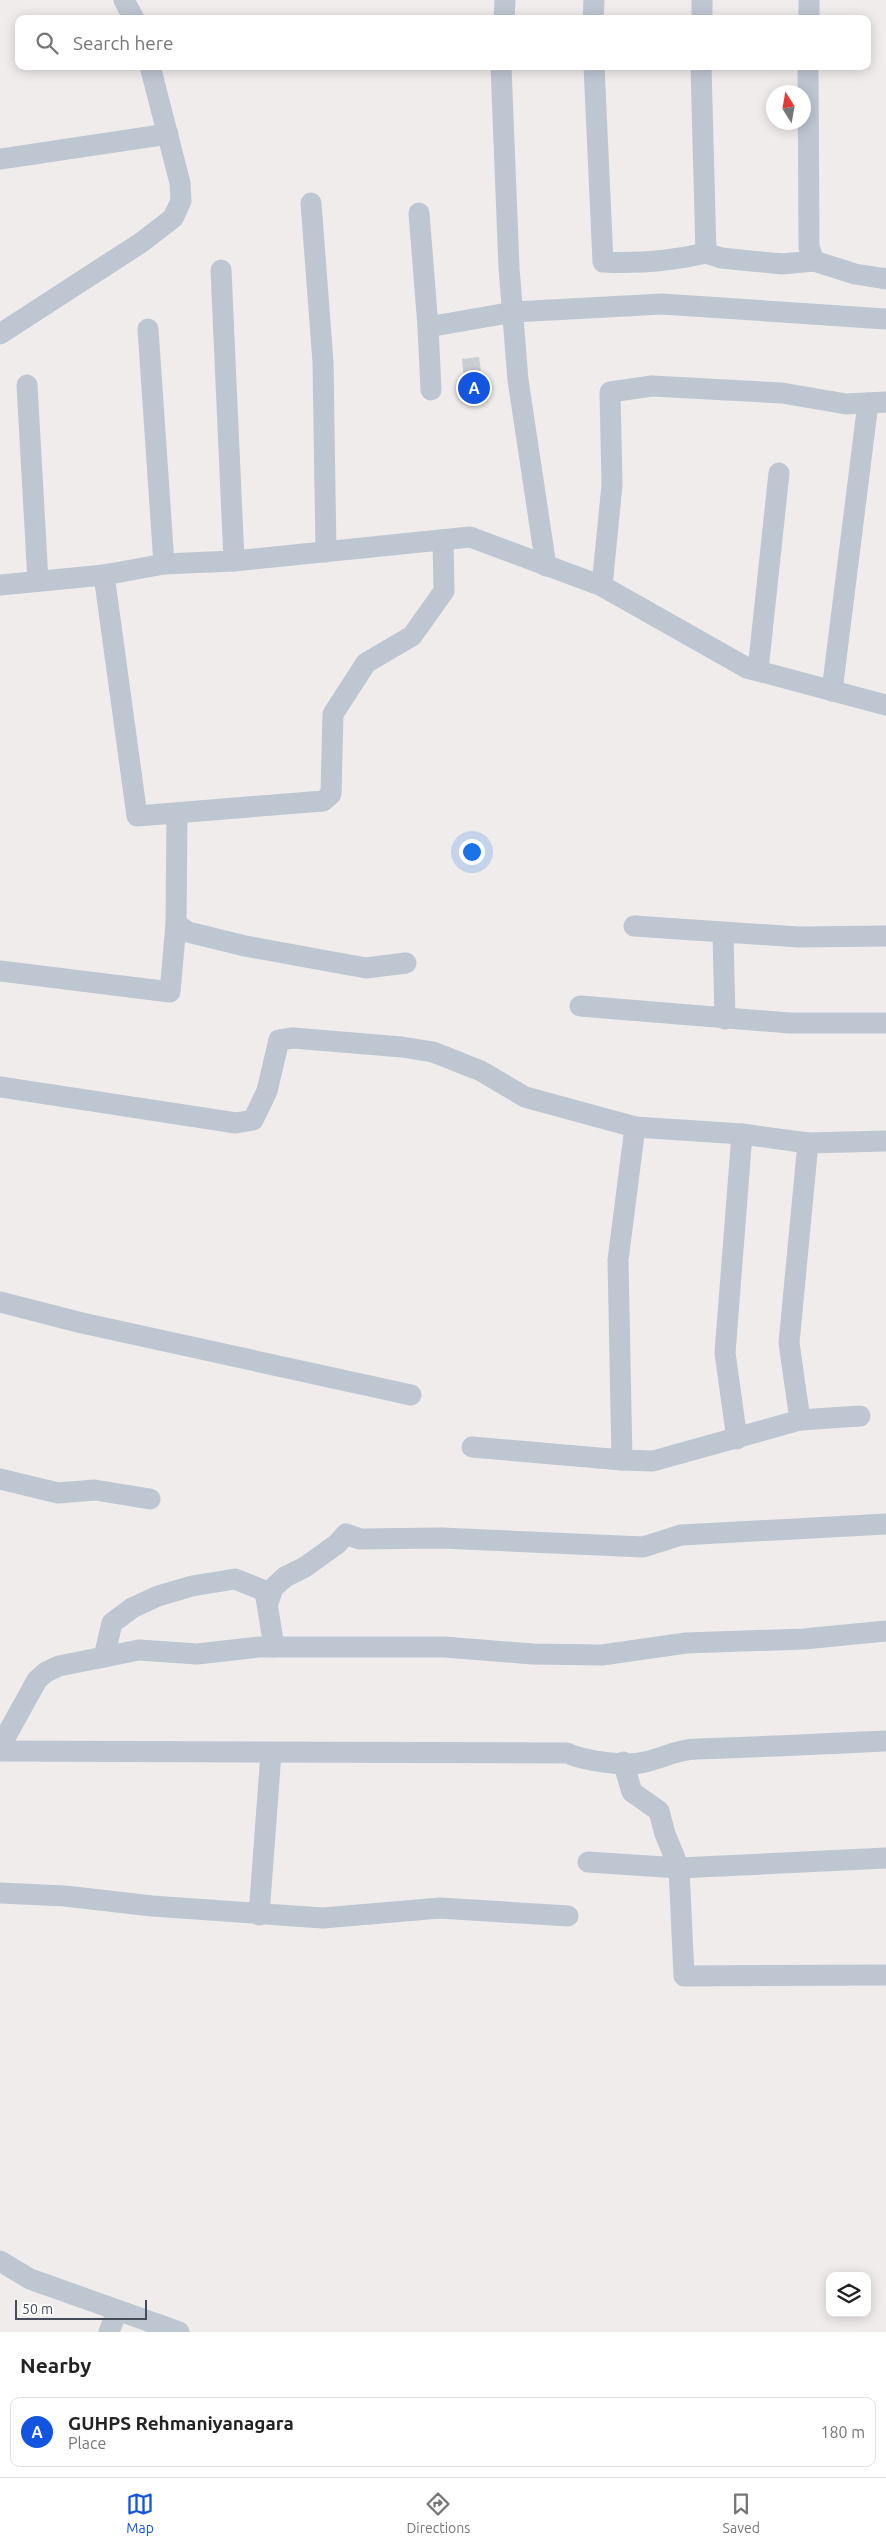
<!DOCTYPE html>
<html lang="en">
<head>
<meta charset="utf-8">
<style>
  body { margin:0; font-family:Ubuntu,sans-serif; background:#f6f6f6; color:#222 }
  .controls { position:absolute; right:15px; bottom:15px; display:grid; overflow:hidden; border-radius:10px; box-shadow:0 2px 12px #0003 }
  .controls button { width:45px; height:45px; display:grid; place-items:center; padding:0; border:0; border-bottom:1px solid #e0e0e0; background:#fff; color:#222; font:25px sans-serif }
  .compass { position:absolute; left:766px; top:85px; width:45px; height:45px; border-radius:50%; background:#fff; box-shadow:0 2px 12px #0003; rotate:349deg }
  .scale { position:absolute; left:15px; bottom:12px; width:132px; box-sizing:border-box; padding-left:5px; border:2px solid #444c59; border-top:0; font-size:14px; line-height:18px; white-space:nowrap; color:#444c59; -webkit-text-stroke:4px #fff; paint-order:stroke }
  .you { position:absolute; left:471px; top:851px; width:18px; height:18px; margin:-12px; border:4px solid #fff; border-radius:50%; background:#1a73e8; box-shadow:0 0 0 8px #1a73e833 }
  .badge { display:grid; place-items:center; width:32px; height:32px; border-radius:50%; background:#1355e0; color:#fff; font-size:16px; font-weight:700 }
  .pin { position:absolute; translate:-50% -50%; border:2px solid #fff; box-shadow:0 1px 5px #0006 }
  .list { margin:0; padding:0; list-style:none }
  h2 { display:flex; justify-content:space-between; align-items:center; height:65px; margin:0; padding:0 20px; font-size:21px }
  h2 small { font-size:16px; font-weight:400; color:#767676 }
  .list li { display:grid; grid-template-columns:32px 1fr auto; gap:15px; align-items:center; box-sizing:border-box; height:70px; margin:0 10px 10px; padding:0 10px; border:1px solid #e0e0e0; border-radius:10px }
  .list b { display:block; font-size:19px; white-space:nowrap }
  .list p { margin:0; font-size:16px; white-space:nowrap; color:#767676 }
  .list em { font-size:16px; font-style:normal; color:#767676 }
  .icon { flex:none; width:28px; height:28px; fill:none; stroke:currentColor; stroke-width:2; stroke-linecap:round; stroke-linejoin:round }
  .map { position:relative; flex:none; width:886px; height:2332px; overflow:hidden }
  .search { position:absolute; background:#fff; box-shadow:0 2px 12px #0003; left:15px; right:15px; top:15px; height:55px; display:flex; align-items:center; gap:12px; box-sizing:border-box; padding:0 18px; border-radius:10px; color:#767676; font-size:19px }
  .sheet { height:145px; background:#fff }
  nav { display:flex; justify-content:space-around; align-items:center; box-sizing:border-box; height:70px; border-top:1px solid #e0e0e0; background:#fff; font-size:14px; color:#767676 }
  nav a { display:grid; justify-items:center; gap:2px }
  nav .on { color:#1355e0 }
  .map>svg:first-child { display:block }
  .building { fill:#cbcdd4 }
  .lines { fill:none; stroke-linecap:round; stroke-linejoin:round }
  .minor { stroke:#bec6d2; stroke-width:21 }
</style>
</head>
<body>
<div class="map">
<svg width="886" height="2332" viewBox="0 0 886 2332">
  <rect width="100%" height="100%" fill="#efeceb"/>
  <polygon class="building" points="479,357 485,398 466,399 462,359"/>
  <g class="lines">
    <g class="minor">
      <polyline points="124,0 134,19"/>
      <polyline points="504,19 505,0"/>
      <polyline points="593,19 594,0"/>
      <polyline points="702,19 702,0"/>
      <polyline points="809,19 809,0"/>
      <polyline points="501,66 509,268 518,380 546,566"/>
      <path d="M594 66 603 262C639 264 671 261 706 253L701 66"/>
      <polyline points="808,66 809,247 814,261"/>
      <polyline points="0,159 168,134"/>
      <polyline points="311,203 323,362 326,552"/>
      <polyline points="419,213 428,327 514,312 662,304 886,319"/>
      <polyline points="706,253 721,258 782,264 814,261 855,274 886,279"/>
      <polyline points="221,270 234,561"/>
      <polyline points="428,327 431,390"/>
      <polyline points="148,329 164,564"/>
      <polyline points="0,334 142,242 173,218 181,201 180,183 150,66"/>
      <polyline points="27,385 38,581"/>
      <polyline points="104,575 137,816 323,801 331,794 333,714 366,663 412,636 444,591 443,540"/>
      <polyline points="0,585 104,575 164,564 234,561 470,537 602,586 747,668 886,705"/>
      <polyline points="602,586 612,485 610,392 652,386 782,393 846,404 886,402"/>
      <polyline points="758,670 779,473"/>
      <polyline points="832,691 868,403"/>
      <polyline points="177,813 176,924 188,932 245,946 366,968 406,963"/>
      <polyline points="634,926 799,937 886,936"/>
      <polyline points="723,933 725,1019"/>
      <polyline points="0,971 170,992 176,924"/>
      <polyline points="580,1006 789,1023 886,1023"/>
      <polyline points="0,1087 236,1123 253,1120 267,1091 279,1040 293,1038 402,1047 433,1052 481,1071 525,1097 635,1127 742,1134 808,1143 886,1141"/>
      <polyline points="0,1302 82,1323 411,1395"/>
      <polyline points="800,1420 789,1343 808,1143"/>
      <polyline points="737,1439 725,1353 742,1134"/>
      <polyline points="472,1447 622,1460 618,1260 635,1127"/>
      <polyline points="622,1460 653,1461 800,1420 860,1416"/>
      <polyline points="0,1479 58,1493 95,1490 150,1499"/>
      <polyline points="268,1603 273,1588 285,1577 305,1567 337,1544 346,1534 360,1539 441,1538 643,1547 681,1535 886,1524"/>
      <polyline points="104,1657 112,1623 132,1608 158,1596 192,1586 235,1579 265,1591 274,1647"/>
      <polyline points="0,1747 37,1680 46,1672 59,1666 139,1650 197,1654 259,1647 444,1647 533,1654 602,1655 686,1643 804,1639 886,1631"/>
      <path d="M0 1751 567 1753C585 1761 625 1767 645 1762 663 1758 678 1749 696 1749 759 1747 823 1744 886 1741"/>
      <polyline points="623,1762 632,1792 659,1811 665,1834 679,1868 886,1858"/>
      <polyline points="588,1862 679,1868 684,1976 886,1975"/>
      <polyline points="0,1893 65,1896 152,1906 323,1918 440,1908 568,1916"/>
      <polyline points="259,1915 271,1753"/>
      <polyline points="0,2261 30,2279 179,2332"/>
      <polyline points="109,2332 117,2311"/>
    </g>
  </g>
</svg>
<div class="controls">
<button><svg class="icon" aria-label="layers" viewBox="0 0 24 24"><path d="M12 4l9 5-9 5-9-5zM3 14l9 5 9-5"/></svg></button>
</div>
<svg class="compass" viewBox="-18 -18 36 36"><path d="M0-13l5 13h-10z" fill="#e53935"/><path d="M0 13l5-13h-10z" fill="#767676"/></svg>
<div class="scale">50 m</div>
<div class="you"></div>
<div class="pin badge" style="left:474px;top:388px">A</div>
<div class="search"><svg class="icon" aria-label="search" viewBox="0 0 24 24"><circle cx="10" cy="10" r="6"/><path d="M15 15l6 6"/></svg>Search here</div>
</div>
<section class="sheet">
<h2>Nearby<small></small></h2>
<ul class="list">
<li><span class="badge">A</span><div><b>GUHPS Rehmaniyanagara</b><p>Place</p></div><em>180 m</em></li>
</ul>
</section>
<nav>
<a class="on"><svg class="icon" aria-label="map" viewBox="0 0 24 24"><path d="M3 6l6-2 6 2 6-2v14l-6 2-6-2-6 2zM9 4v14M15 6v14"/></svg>Map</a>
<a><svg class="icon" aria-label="directions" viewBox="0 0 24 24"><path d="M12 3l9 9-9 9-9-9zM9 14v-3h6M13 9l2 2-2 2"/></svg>Directions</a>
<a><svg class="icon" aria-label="saved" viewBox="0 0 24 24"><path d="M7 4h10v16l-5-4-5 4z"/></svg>Saved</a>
</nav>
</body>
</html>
